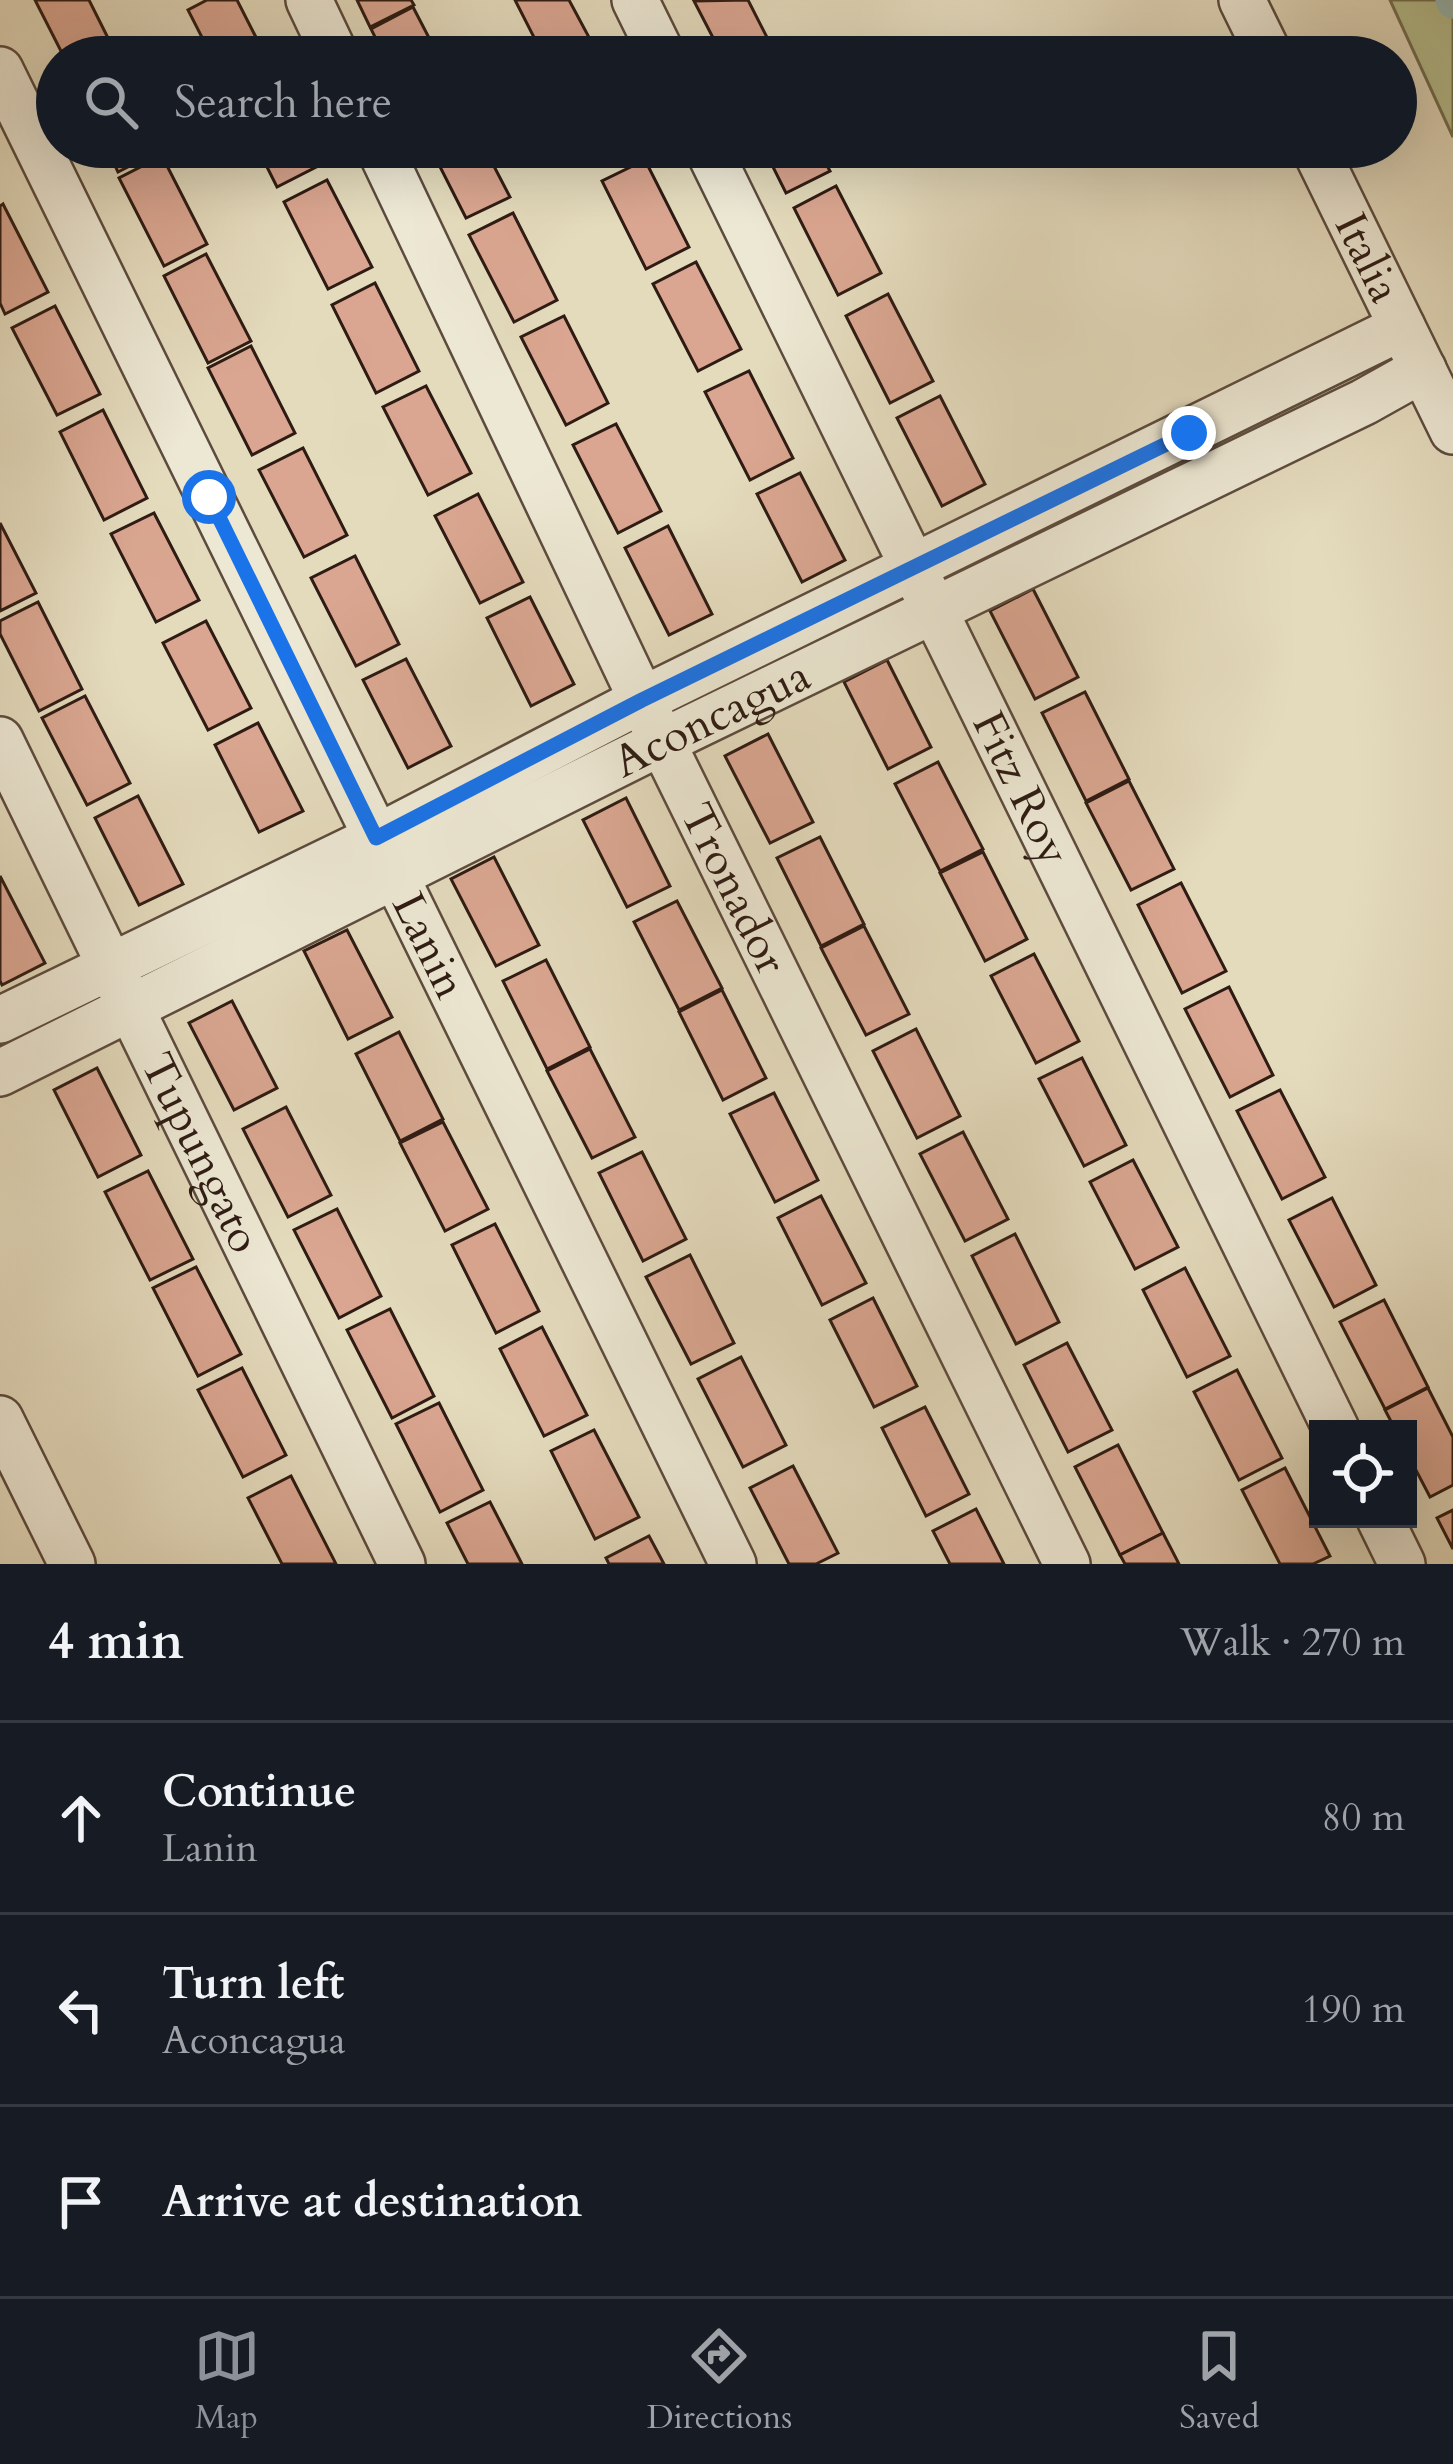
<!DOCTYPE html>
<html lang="en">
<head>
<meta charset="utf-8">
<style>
  body { margin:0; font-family:Cardo,serif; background:#20242c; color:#f1f3f6 }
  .controls { position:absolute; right:36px; bottom:36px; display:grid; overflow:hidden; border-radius:0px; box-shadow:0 12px 48px #0002 }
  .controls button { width:108px; height:108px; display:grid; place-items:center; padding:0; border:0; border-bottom:3px solid #363941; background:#171b24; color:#f1f3f6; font:60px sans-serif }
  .stop { position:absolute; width:36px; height:36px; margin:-27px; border:9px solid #1a73e8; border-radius:50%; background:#fff }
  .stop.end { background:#1a73e8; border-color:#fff; box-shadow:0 3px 12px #0008 }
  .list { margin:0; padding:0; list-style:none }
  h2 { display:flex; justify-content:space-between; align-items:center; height:156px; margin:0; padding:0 48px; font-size:51px }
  h2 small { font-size:39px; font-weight:400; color:#9ea1a6 }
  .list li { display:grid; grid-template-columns:78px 1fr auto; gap:36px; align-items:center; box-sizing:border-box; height:192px; padding:0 48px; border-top:3px solid #363941 }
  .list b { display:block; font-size:45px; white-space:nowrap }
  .list p { margin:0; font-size:39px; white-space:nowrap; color:#9ea1a6 }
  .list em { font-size:39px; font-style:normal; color:#9ea1a6 }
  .icon { flex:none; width:66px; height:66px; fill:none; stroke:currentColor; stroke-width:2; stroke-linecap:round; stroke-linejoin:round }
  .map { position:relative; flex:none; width:1453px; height:1564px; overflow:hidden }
  .search { position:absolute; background:#171b24; box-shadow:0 12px 48px #0002; left:36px; right:36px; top:36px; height:132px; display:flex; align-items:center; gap:30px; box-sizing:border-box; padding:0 42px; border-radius:66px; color:#9ea1a6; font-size:45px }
  .sheet { height:732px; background:#171b24 }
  nav { display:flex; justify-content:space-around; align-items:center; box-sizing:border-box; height:168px; border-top:3px solid #363941; background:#171b24; font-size:33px; color:#9ea1a6 }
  nav a { display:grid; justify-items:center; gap:6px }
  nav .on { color:#8c9099 }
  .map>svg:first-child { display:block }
  .green { fill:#b6c090; stroke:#726e52; stroke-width:3 }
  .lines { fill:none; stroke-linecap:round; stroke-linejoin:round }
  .canal { stroke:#96bab6; stroke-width:33 }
  .building { fill:#daa691; stroke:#2e1b13; stroke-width:3 }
  .minor-casing { stroke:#5c4b3e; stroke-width:50 }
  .minor { stroke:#ede8d4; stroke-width:45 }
  .route { stroke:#1a73e8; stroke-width:15 }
  .labels { text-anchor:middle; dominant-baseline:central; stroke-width:9; stroke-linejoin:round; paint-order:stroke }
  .street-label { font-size:45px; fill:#2e1b13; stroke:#ede8d4 }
</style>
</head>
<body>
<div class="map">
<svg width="1453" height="1564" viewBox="0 0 1453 1564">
  <rect width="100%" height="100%" fill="#e4dbbd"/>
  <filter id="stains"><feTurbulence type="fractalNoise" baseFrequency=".00167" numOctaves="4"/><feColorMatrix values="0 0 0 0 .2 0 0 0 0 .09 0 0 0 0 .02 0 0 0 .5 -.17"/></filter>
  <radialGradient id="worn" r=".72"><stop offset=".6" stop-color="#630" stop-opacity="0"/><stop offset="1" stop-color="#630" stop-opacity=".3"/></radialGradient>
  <polygon class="green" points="1390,0 1453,0 1453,137"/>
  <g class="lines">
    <polyline class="canal" points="1452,0 1453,2"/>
  </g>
  <g class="building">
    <polygon points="35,0 89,0 115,52 106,57 64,57"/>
    <polygon points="207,0 237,0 266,57 212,57 188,10"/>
    <polygon points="357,0 411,0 414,5 370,27"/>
    <polygon points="515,0 569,0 591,41 559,57 544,57"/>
    <polygon points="748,0 777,57 723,57 694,1"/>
    <polygon points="413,7 439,57 385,57 371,29"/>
    <polygon points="106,147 160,147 161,150 118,172"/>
    <polygon points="257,147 311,147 320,165 277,187"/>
    <polygon points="430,147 484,147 510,197 466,218"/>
    <polygon points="590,147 635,147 599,165"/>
    <polygon points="763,147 817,147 830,171 786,193"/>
    <polygon points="162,156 207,244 164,266 119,178"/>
    <polygon points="645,160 689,247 646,269 602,181"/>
    <polygon points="327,180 372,267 328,289 284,202"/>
    <polygon points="836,186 881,273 838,295 794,208"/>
    <polygon points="3,204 48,292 5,314 0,303 0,206"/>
    <polygon points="513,213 557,300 514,322 469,235"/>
    <polygon points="206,254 251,341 208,363 164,276"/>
    <polygon points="696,262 741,349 698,371 653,284"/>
    <polygon points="375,283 419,371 376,393 332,305"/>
    <polygon points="888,294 933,381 890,403 846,316"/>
    <polygon points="55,306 100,394 57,415 12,328"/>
    <polygon points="564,316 608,403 566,425 521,337"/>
    <polygon points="251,346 295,433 252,455 208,368"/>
    <polygon points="749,371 793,458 750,480 705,392"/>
    <polygon points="426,386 471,473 428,495 383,407"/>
    <polygon points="940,396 985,484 942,506 897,418"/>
    <polygon points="103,410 147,498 104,520 60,432"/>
    <polygon points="616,424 661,511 618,533 573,445"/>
    <polygon points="303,448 347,535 304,557 259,470"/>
    <polygon points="800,473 845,560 802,582 757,494"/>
    <polygon points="478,494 523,582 480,603 435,516"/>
    <polygon points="154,513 199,600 156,622 111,534"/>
    <polygon points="0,523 36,593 0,611"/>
    <polygon points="668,526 712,614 669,635 625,548"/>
    <polygon points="355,556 399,644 356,666 311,578"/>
    <polygon points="1033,589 1078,677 1035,699 990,611"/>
    <polygon points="530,597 574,684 531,706 487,618"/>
    <polygon points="38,602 82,689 39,711 0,634 0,621"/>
    <polygon points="206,621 251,708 208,730 163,643"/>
    <polygon points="406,659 451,746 408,768 363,680"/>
    <polygon points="887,660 931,747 888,769 844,682"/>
    <polygon points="1085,692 1129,779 1086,801 1042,713"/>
    <polygon points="85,696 130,783 87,805 42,718"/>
    <polygon points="258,723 303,811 259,832 215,745"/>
    <polygon points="768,734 813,822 770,843 725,756"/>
    <polygon points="938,762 983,849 940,871 895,784"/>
    <polygon points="1129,781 1174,869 1131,890 1086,803"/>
    <polygon points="138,796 183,884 139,905 95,818"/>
    <polygon points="626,798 670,886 627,907 583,820"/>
    <polygon points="820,837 864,924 821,946 777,858"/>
    <polygon points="983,852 1027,939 985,961 940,873"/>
    <polygon points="494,857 539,945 496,966 451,879"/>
    <polygon points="0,876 45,963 2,985 0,981"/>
    <polygon points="1181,883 1226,971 1182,993 1138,905"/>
    <polygon points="677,901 722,988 679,1010 634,922"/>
    <polygon points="864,926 909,1014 866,1035 821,948"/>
    <polygon points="347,930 392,1017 348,1039 304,951"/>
    <polygon points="1034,954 1079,1041 1036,1063 991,976"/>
    <polygon points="546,960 590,1047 547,1069 503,981"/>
    <polygon points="1229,987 1273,1075 1230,1097 1185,1009"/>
    <polygon points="722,990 766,1078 723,1100 679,1012"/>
    <polygon points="232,1001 277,1088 234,1110 189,1023"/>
    <polygon points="916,1029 960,1116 917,1138 873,1051"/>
    <polygon points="399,1032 443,1119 400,1141 356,1054"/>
    <polygon points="590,1049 635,1137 592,1158 547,1071"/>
    <polygon points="1082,1058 1126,1145 1084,1166 1039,1079"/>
    <polygon points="97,1068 141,1155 98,1177 54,1090"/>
    <polygon points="1280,1090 1325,1177 1282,1199 1237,1111"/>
    <polygon points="774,1093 818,1180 775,1202 730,1114"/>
    <polygon points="286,1107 331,1195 288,1217 243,1129"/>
    <polygon points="443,1122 488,1209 445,1231 400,1143"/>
    <polygon points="963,1132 1008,1219 965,1241 920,1154"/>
    <polygon points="642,1152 686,1239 643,1261 599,1173"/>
    <polygon points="1133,1160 1178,1247 1135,1269 1090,1182"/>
    <polygon points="148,1171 193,1259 150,1280 105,1192"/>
    <polygon points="821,1196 866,1283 822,1305 778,1218"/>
    <polygon points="1332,1198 1376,1285 1334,1307 1289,1220"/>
    <polygon points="337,1209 381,1296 339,1318 294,1230"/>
    <polygon points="495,1224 539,1311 496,1333 452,1245"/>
    <polygon points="1015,1234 1059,1322 1016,1344 972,1256"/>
    <polygon points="690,1255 734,1343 691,1364 646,1277"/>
    <polygon points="196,1267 241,1354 198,1376 153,1288"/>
    <polygon points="1185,1268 1230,1356 1187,1377 1143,1290"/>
    <polygon points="873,1298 917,1386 874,1407 830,1320"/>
    <polygon points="1384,1300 1428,1387 1385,1409 1340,1322"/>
    <polygon points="390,1309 434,1396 392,1418 347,1330"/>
    <polygon points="542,1327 587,1415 544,1436 500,1349"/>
    <polygon points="1067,1343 1112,1430 1068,1452 1024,1365"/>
    <polygon points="741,1357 786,1445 743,1467 698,1379"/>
    <polygon points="242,1368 286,1455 243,1477 198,1390"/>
    <polygon points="1237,1370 1282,1458 1239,1480 1194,1392"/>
    <polygon points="1428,1388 1453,1437 1453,1485 1430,1497 1408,1455 1408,1429 1395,1429 1385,1410"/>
    <polygon points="439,1403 483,1490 440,1512 396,1424"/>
    <polygon points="925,1407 969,1494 926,1516 882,1428"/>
    <polygon points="594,1430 639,1517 595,1539 551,1451"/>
    <polygon points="1118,1445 1163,1533 1120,1555 1075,1467"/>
    <polygon points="793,1466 838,1553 816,1564 789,1564 750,1488"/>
    <polygon points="1285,1468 1330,1556 1313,1564 1280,1564 1242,1490"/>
    <polygon points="291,1476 336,1564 282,1564 248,1498"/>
    <polygon points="490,1502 522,1564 468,1564 447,1523"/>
    <polygon points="976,1509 1004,1564 950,1564 933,1531"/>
    <polygon points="1453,1510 1453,1549 1437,1518"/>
    <polygon points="1163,1533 1179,1564 1125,1564 1120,1555"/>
    <polygon points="649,1536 664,1564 609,1564 606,1558"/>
  </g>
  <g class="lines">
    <defs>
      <g id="minor">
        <polyline points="309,0 336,57"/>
        <polyline points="635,0 663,57"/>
        <polyline points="1242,0 1270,57"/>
        <path id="s1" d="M0 70 733 1564"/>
        <path id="s2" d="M379 147 662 742 1067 1564"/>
        <path id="s3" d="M707 147 1336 1429"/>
        <path id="s4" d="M1314 147 1453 431"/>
        <path id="s5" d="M0 740 402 1564"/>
        <polyline points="0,1020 376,838 642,700 1402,327"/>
        <path id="s6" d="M0 1073 662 742 1364 402 1423 369"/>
        <polyline points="0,1419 72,1564"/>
        <polyline points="1380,1519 1402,1564"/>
      </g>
    </defs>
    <use href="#minor" class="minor-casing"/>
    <use href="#minor" class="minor"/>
  </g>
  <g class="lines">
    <polyline class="route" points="209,497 376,838 642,700 1189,433"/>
  </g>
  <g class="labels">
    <g class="street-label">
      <text stroke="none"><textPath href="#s4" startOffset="123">Italia</textPath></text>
      <text stroke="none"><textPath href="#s6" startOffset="795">Aconcagua</textPath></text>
      <text stroke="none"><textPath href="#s3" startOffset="714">Fitz Roy</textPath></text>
      <text stroke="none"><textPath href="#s2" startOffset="822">Tronador</textPath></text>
      <text stroke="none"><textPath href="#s1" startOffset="975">Lanin</textPath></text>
      <text stroke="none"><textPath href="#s5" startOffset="459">Tupungato</textPath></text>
    </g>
  </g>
  <rect width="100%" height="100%" filter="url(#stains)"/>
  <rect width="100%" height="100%" fill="url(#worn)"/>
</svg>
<div class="controls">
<button><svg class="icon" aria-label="locate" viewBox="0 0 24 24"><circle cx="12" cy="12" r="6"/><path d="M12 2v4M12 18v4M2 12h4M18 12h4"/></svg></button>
</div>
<div class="stop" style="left:209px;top:497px"></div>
<div class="stop end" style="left:1189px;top:433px"></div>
<div class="search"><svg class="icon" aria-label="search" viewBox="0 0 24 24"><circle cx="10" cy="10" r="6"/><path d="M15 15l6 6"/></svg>Search here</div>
</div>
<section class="sheet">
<h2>4 min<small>Walk · 270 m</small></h2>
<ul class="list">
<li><svg class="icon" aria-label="ahead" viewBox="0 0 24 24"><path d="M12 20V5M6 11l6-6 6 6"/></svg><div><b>Continue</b><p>Lanin</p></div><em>80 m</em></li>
<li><svg class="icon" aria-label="left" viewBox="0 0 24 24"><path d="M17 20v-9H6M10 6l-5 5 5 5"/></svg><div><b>Turn left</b><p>Aconcagua</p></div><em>190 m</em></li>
<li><svg class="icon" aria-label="arrive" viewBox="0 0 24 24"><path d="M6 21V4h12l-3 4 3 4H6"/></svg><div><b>Arrive at destination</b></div></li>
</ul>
</section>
<nav>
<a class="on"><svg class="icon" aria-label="map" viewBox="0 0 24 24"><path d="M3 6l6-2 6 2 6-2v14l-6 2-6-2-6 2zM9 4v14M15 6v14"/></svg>Map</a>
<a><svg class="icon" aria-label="directions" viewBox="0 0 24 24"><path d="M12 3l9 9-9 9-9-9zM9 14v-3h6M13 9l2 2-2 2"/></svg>Directions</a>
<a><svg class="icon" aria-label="saved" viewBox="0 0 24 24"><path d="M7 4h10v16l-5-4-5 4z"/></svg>Saved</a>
</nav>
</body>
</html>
